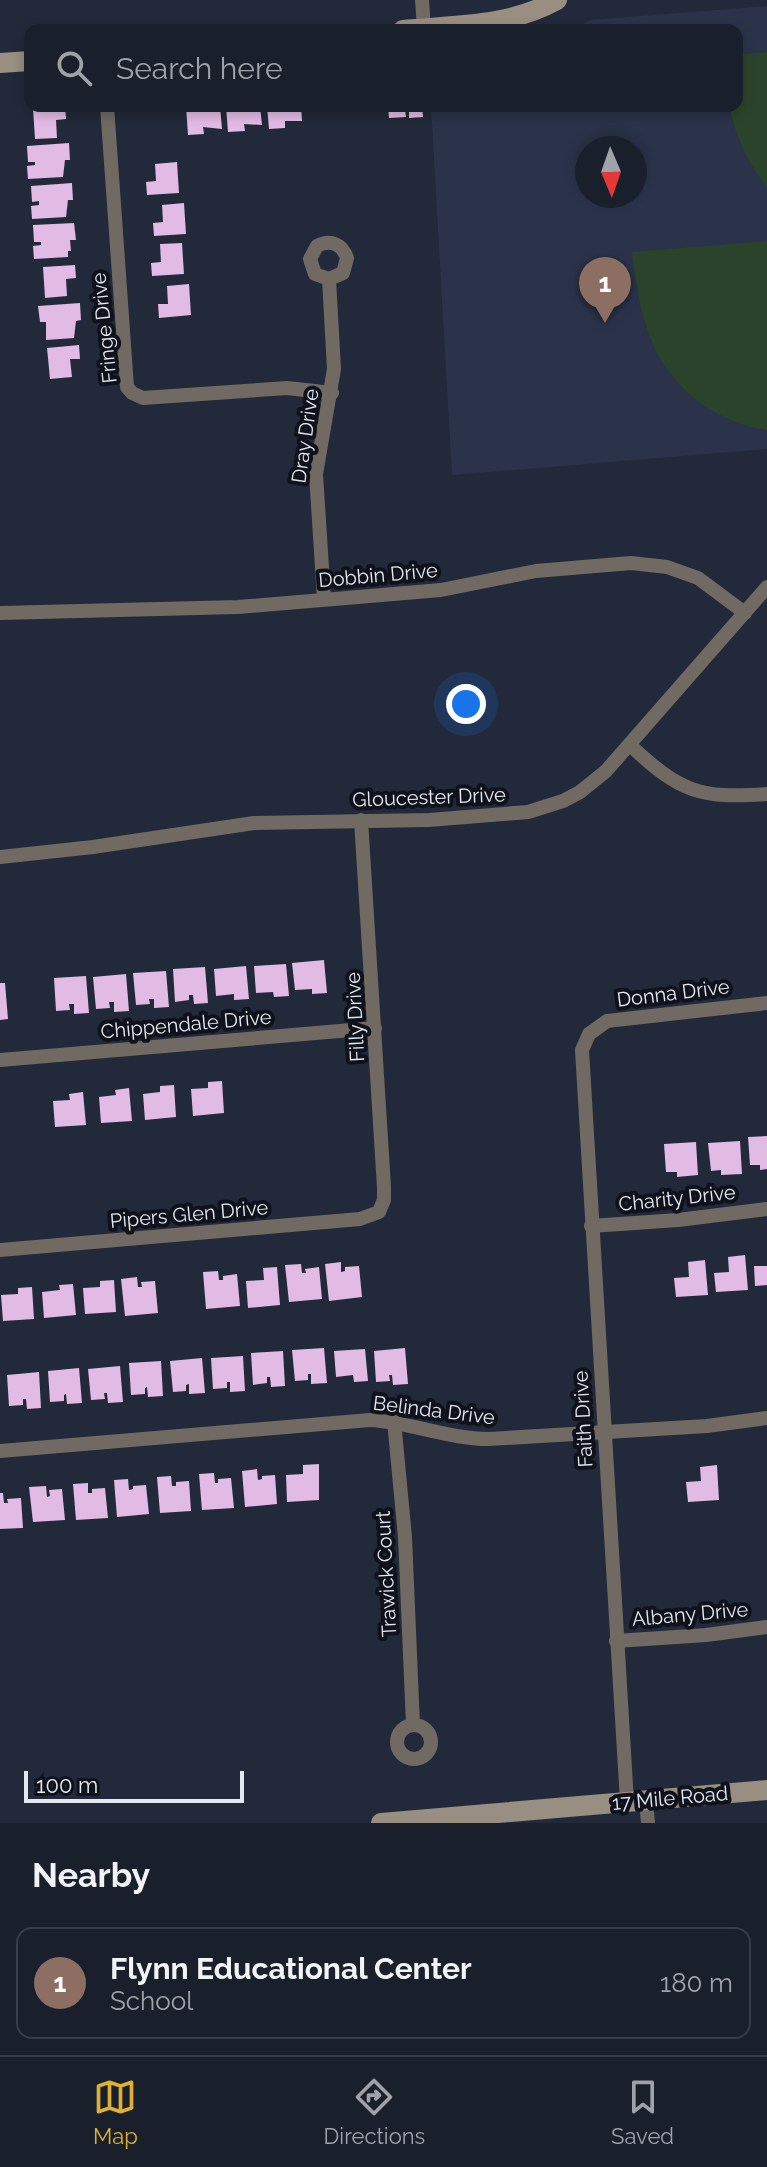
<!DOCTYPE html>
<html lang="en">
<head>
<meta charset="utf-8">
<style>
  body { margin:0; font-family:Raleway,sans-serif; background:#272c38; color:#f1f3f6 }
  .compass { position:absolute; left:575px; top:136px; width:72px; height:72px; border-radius:50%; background:#1a1f2c; box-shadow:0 4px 12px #0003; rotate:178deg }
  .scale { position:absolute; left:24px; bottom:20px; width:220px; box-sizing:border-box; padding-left:8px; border:4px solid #e3e8f3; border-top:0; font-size:22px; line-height:28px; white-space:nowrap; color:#e3e8f3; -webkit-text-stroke:6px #0f121a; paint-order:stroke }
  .you { position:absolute; left:466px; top:704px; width:28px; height:28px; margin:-20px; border:6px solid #fff; border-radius:50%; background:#1a73e8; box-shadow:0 0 0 12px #1a73e833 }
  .badge { display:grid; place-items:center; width:52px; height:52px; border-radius:50%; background:#deb133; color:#fff; font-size:26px; font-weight:700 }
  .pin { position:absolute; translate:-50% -66px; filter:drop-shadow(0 2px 4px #0008) }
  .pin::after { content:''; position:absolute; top:42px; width:28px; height:24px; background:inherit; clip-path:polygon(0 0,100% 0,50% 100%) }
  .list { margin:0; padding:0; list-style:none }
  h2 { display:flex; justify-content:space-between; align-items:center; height:104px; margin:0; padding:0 32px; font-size:34px }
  h2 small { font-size:26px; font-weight:400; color:#9fa2a9 }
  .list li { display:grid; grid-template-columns:52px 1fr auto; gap:24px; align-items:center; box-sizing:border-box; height:112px; margin:0 16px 16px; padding:0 16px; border:2px solid #383d48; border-radius:16px }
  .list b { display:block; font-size:30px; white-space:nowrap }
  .list p { margin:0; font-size:26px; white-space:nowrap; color:#9fa2a9 }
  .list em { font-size:26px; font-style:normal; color:#9fa2a9 }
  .icon { flex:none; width:44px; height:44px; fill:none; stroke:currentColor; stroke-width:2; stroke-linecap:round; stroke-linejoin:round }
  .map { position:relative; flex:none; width:767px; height:1823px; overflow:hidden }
  .search { position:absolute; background:#1a1f2c; box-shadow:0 4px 12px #0003; left:24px; right:24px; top:24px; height:88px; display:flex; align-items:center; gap:20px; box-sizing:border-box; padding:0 28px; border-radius:16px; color:#9fa2a9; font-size:30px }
  .sheet { height:232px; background:#1a1f2c }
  nav { display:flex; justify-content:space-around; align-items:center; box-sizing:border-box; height:112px; border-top:2px solid #383d48; background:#1a1f2c; font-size:22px; color:#9fa2a9 }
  nav a { display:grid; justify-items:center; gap:4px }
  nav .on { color:#deb133 }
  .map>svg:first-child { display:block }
  .built { fill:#2a334a; fill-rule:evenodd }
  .green { fill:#2c432b }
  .building { fill:#e2bbe4 }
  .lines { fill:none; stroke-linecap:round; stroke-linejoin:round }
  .street { stroke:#706a62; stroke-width:14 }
  .secondary { stroke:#988f82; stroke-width:20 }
  .labels { text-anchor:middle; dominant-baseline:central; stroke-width:8; stroke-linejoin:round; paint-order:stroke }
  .street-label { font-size:20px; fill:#e3e8f3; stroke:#0f121a }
</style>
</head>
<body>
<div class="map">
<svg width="767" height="1823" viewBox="0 0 767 1823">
  <rect width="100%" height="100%" fill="#22293a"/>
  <path class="built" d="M767 6V449L452 475 431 106H737V30H573L590 20ZM587 148H635V196H587Z"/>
  <g class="green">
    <path d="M767 52V188C748 162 736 138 729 106H737V55Z"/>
    <path d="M767 241V430C745 427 722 418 703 405 649 366 640 315 632 252Z"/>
  </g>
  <g class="building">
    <polygon points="65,106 66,119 56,120 57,138 35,139 33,108"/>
    <polygon points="186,106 220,106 222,129 203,127 204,134 188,135"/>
    <polygon points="226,106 260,106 262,125 244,124 245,131 228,132"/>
    <polygon points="267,106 301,106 302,121 285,121 285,128 269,129"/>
    <polygon points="388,106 422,106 423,117 409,118 409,110 405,110 406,117 389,118"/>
    <polygon points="69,143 70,160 65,160 63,177 28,179 27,166 35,165 35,162 28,162 27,146"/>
    <polygon points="177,162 179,193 147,195 146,182 156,181 155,164"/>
    <polygon points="72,183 73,200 68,200 66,217 32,219 31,206 39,205 39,201 32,202 31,186"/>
    <polygon points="184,203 186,234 154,236 153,223 163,222 162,205"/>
    <polygon points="74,223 76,240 70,240 71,251 68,251 68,257 34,259 33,246 41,245 41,242 34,242 33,225"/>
    <polygon points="182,243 184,274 152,276 151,263 161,262 160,244"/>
    <polygon points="75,265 76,278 66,279 67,296 45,298 43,267"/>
    <polygon points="189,284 191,315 159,318 158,304 168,304 167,286"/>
    <polygon points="80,303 81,320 76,321 74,338 46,340 46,322 40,322 38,306"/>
    <polygon points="79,345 80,359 70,359 72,377 50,379 47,348"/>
    <polygon points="324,960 327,993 312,994 312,989 295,990 292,963"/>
    <polygon points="286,964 289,996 274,997 273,992 256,993 254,966"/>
    <polygon points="246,966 249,999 234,1000 234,994 216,996 214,969"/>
    <polygon points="205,967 208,1003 194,1004 193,995 189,995 189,1000 175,1002 173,969"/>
    <polygon points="166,971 169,1007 154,1008 154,999 149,999 150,1004 136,1005 133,973"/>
    <polygon points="126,974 129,1011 114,1012 114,1002 109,1002 110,1008 96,1009 93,977"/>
    <polygon points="86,976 89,1013 74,1014 74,1004 69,1004 70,1010 56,1011 54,978"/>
    <polygon points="0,983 5,983 8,1019 0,1020"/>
    <polygon points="222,1081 224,1113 193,1116 191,1089 208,1088 208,1082"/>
    <polygon points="174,1085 176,1117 145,1120 143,1094 160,1092 160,1086"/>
    <polygon points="129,1088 132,1121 101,1123 99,1097 116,1095 115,1090"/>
    <polygon points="83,1092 86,1125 55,1127 53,1101 70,1100 69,1094"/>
    <polygon points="767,1136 767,1169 760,1170 760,1165 750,1165 748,1137"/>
    <polygon points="740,1141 742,1174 721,1175 721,1170 711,1171 708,1143"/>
    <polygon points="696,1142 698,1175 677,1177 677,1172 666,1172 664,1144"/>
    <polygon points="745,1255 748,1290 716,1292 714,1273 729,1272 728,1257"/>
    <polygon points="705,1260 708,1295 676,1297 674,1278 689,1277 688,1262"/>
    <polygon points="341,1262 341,1272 345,1271 345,1267 359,1266 362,1297 329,1301 325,1264"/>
    <polygon points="301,1264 302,1273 306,1273 305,1269 319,1267 322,1299 289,1302 285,1265"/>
    <polygon points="754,1266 767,1266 767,1285 755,1286"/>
    <polygon points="277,1267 280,1305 248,1308 246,1281 264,1280 263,1268"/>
    <polygon points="218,1271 219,1280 223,1280 223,1276 237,1274 240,1306 206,1309 203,1272"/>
    <polygon points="137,1277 138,1287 142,1287 141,1282 155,1281 158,1313 125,1316 121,1279"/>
    <polygon points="114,1280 116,1312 85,1314 83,1288 100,1287 100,1281"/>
    <polygon points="73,1284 76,1315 44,1318 42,1292 60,1290 59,1285"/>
    <polygon points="32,1287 34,1319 3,1321 1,1295 18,1294 18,1288"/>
    <polygon points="324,1348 327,1383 311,1384 311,1374 308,1374 308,1380 295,1381 292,1350"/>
    <polygon points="405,1348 408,1384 393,1385 392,1375 389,1375 390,1381 376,1382 374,1351"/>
    <polygon points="365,1349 368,1381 354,1382 353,1375 336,1377 334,1351"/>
    <polygon points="283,1351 285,1386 271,1387 270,1377 267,1377 267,1383 253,1385 251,1353"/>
    <polygon points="243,1356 245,1391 230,1392 230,1382 227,1382 227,1388 213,1389 211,1358"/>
    <polygon points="202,1358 205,1393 189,1394 189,1384 186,1385 186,1391 173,1392 170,1361"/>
    <polygon points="161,1361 163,1396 148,1397 147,1387 145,1388 145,1394 131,1395 129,1363"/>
    <polygon points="120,1366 123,1402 108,1403 107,1393 104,1393 105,1399 91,1400 88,1369"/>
    <polygon points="79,1368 82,1403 67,1404 66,1394 64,1395 64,1401 50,1402 48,1371"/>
    <polygon points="39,1372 41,1408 27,1409 26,1399 23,1399 23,1405 9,1406 7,1375"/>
    <polygon points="319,1464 319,1500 287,1502 286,1475 303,1474 303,1465"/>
    <polygon points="717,1465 719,1500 688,1502 686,1482 701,1481 700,1467"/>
    <polygon points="257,1469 258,1480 262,1479 262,1476 275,1475 277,1504 245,1507 242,1471"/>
    <polygon points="214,1473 215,1483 218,1483 218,1479 231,1478 234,1508 202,1510 199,1474"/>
    <polygon points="171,1476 172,1486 176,1486 176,1482 189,1481 191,1511 160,1513 157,1477"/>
    <polygon points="128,1479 129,1490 133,1489 133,1486 146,1485 149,1514 117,1517 114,1480"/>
    <polygon points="88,1483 88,1493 92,1493 92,1489 105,1488 108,1518 76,1520 73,1484"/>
    <polygon points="46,1486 47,1497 50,1496 49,1490 62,1489 65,1520 33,1522 29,1487"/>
    <polygon points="0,1493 3,1493 4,1503 8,1503 7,1499 21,1498 23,1528 0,1529"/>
  </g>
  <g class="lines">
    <g class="street">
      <polyline points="422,0 424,28"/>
      <polyline points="107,106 127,387 132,393 143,398 287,388 332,393"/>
      <path d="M324 599 316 474 334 369 329 279 343 273 347 258C342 244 331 239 317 246L310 259 315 274 329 279"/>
      <polyline points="0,613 238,607 441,590 536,571 631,563 667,567 698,578 745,613"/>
      <path d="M630 745C680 792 699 799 767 794"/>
      <polyline points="0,857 93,847 254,823 429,820 528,812 563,801 580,792 606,771 767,587"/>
      <polyline points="0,1060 375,1028"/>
      <polyline points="591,1226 678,1220 767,1209"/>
      <polyline points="0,1250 360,1219 379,1212 384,1200 384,1187 361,820"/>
      <polyline points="394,1421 405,1537 413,1725"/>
      <path d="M0 1451 370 1420C410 1422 448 1439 489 1439L707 1426 767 1418"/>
      <polyline points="616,1641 706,1635 767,1627"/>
      <circle cx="414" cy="1742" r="17"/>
      <polyline points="646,1800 648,1823"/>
      <polyline points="627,1802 582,1050 589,1034 607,1021 767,1003"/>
    </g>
    <g class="secondary">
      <path d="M403 30C457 25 508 27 557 0"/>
      <polyline points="0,63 30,61"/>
      <polyline points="381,1823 767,1790"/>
    </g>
  </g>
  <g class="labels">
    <g class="street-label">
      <text transform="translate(104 328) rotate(-96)">Fringe Drive</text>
      <text transform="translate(305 436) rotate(-82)">Dray Drive</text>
      <text transform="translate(378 575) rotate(-5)">Dobbin Drive</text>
      <text transform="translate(429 797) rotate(-2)">Gloucester Drive</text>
      <text transform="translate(673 993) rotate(-7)">Donna Drive</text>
      <text transform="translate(355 1017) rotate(-93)">Filly Drive</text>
      <text transform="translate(186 1024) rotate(-5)">Chippendale Drive</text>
      <text transform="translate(677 1198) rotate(-6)">Charity Drive</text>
      <text transform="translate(189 1214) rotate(-5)">Pipers Glen Drive</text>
      <text transform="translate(434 1410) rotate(7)">Belinda Drive</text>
      <text transform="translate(583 1419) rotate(-93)">Faith Drive</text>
      <text transform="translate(386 1574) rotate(-93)">Trawick Court</text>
      <text transform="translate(690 1614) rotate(-5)">Albany Drive</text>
      <text transform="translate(670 1798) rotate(-5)">17 Mile Road</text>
    </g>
  </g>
</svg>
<svg class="compass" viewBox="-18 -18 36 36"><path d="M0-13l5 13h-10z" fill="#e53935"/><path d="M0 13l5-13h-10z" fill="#9fa2a9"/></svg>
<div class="scale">100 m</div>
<div class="you"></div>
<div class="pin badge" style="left:605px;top:323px;background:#8d6e63">1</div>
<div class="search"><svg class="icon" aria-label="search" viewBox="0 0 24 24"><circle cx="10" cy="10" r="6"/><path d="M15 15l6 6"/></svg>Search here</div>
</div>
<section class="sheet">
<h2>Nearby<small></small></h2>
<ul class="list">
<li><span class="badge" style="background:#8d6e63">1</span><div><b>Flynn Educational Center</b><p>School</p></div><em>180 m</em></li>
</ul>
</section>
<nav>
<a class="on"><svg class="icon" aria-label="map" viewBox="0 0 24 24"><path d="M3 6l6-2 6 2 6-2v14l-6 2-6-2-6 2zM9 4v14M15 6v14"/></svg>Map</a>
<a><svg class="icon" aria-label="directions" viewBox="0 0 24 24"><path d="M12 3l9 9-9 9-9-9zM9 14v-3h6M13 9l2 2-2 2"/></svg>Directions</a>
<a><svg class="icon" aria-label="saved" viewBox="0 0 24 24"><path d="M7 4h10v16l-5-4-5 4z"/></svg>Saved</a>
</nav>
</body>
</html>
